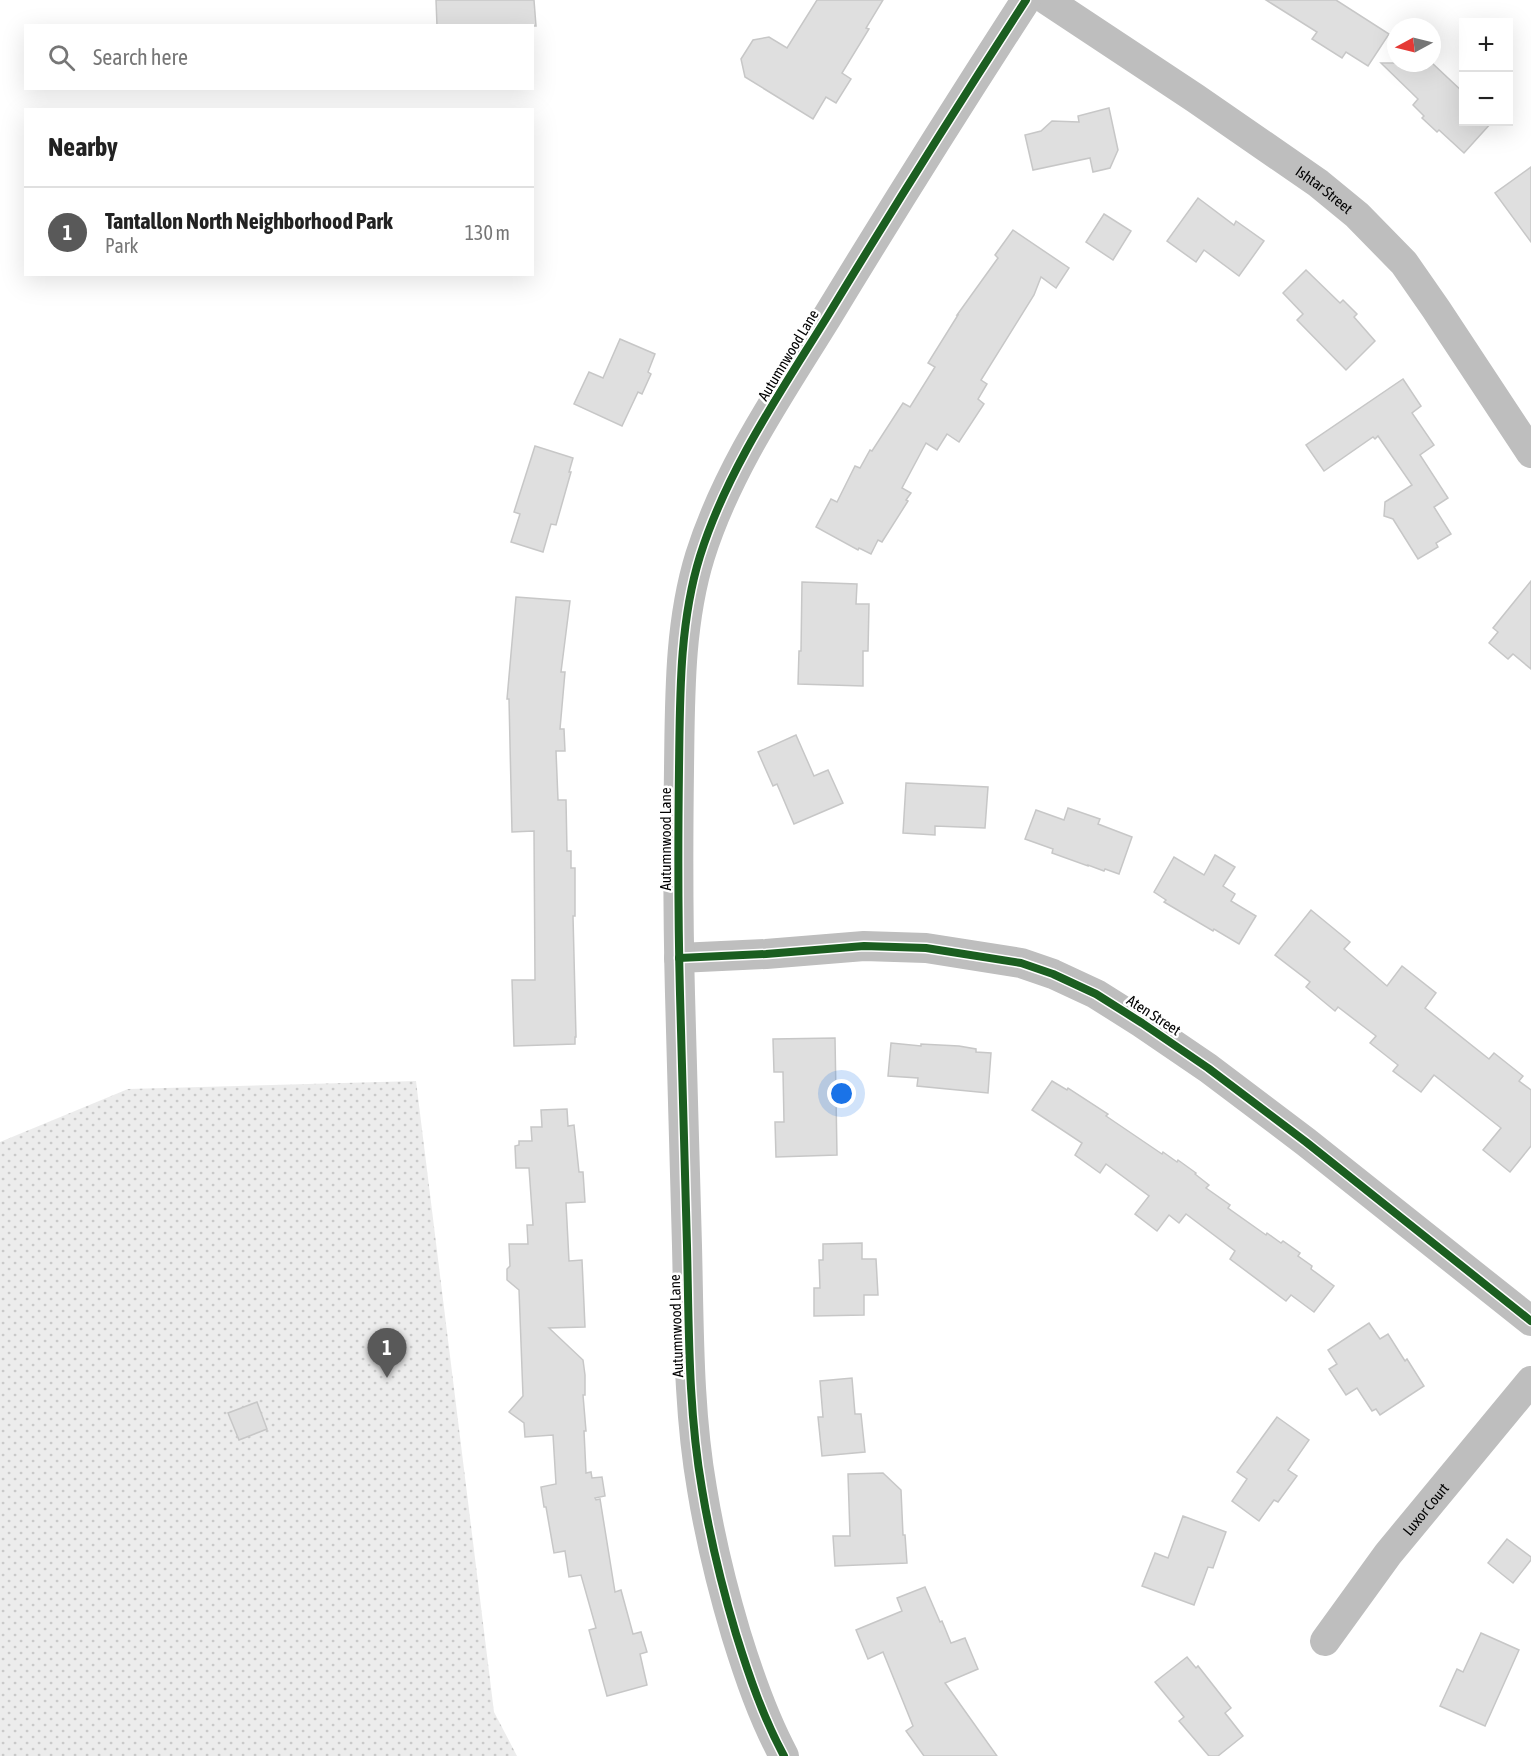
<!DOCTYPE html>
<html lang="en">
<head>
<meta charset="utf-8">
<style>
  body { margin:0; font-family:"Asap Condensed",sans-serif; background:#f6f6f6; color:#222 }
  .controls { position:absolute; right:18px; top:18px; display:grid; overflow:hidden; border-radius:0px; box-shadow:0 6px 24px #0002 }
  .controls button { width:54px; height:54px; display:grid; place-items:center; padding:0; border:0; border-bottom:2px solid #e0e0e0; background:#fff; color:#222; font:30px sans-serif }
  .compass { position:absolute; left:1387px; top:18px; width:54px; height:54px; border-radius:50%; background:#fff; box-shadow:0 6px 24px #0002; rotate:263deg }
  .you { position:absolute; left:842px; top:1094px; width:21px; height:21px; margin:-15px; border:4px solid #fff; border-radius:50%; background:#1a73e8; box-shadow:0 0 0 9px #1a73e833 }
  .badge { display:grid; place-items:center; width:39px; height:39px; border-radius:50%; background:#595959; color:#fff; font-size:20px; font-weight:700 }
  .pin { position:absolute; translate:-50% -50px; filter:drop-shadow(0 2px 3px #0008) }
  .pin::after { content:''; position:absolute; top:32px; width:21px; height:18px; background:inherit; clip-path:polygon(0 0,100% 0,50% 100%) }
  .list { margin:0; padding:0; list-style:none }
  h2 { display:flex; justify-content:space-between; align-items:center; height:78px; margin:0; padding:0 24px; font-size:26px }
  h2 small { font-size:20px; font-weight:400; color:#767676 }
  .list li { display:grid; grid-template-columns:39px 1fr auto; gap:18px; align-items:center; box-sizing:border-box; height:90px; padding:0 24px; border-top:2px solid #e0e0e0 }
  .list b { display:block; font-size:22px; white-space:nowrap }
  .list p { margin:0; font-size:20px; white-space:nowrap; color:#767676 }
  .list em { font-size:20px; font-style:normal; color:#767676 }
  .icon { flex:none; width:33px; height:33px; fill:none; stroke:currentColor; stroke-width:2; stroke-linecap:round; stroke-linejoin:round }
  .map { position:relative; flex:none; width:1531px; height:1756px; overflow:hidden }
  .search { position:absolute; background:#fff; box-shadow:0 6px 24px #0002; left:24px; top:24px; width:510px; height:66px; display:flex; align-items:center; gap:15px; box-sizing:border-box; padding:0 21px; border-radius:0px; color:#767676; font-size:22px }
  .panel { position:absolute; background:#fff; box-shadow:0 6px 24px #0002; left:24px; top:108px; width:510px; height:168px; border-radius:0px }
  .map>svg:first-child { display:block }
  .park { fill:url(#park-dots) }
  .building { fill:#dfdfdf; stroke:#c7c7c7; stroke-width:1.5 }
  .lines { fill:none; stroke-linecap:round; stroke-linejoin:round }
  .street { stroke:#bebebe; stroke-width:30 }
  .cycleway-casing { stroke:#fff; stroke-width:11 }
  .cycleway { stroke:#1b5e20; stroke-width:8 }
  .labels { text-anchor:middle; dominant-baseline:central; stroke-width:5; stroke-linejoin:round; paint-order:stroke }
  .street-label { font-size:15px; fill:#000; stroke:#fff }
</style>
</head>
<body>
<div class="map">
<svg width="1531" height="1756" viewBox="0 0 1531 1756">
  <defs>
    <pattern id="park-dots" width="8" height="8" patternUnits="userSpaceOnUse" patternTransform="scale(1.5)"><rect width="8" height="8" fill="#ececec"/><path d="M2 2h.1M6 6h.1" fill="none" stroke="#c9c9c9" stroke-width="1.8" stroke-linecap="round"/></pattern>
  </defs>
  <rect width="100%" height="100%" fill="#fff"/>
  <polygon class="park" points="416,1081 494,1712 517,1756 0,1756 0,1142 128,1089"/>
  <g class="building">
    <polygon points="436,0 534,0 536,26 437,26"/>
    <polygon points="817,0 883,0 866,28 869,29 842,73 851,79 836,103 826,97 813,119 745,77 741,59 753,40 769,37 787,48"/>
    <polygon points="1266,0 1336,0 1389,34 1368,66 1346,52 1342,58 1312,39 1317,32"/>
    <polygon points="1381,63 1432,63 1464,93 1464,122 1492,122 1464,153 1439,130 1437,132 1422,118 1424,116 1413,105 1418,99"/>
    <polygon points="1109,108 1118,150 1110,168 1093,172 1090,158 1033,170 1025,135 1041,131 1052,121 1079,122 1078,116"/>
    <polygon points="1531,167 1531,242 1495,193"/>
    <polygon points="1198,198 1234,225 1236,221 1264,241 1239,276 1204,250 1196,262 1167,241"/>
    <polygon points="1104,214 1131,231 1113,260 1086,242"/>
    <polygon points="1013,230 1069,268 1056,288 1041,277 1034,295 981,380 987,384 978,399 984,404 959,442 947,434 937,450 926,443 902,488 911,493 906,500 908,501 882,542 878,540 871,554 859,548 858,550 816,527 831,499 837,502 855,466 860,468 870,450 872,451 903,403 910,407 935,367 928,363 958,315 957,315 998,258 995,255"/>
    <polygon points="1306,270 1340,303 1343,300 1357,314 1354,317 1375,341 1346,370 1297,320 1303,314 1283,293"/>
    <polygon points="620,339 655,354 648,372 651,374 642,394 638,392 622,426 574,404 589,372 603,378"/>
    <polygon points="1403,379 1421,406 1412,413 1434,445 1420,455 1448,498 1434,507 1451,534 1436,543 1438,547 1418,559 1393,519 1384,516 1385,502 1412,485 1378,436 1375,439 1373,437 1324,471 1306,445"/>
    <polygon points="535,446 573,458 569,472 571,472 556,525 551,524 543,552 511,542 520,514 514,512"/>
    <polygon points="1531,581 1531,669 1513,654 1508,659 1489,643 1498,632 1493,628"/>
    <polygon points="802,582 857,584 856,604 869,604 868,651 863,651 863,686 798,684 799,651 801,651"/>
    <polygon points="516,597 570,601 561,672 565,672 560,729 564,729 565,751 556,751 558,800 566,800 567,851 571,851 571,868 575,868 575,916 573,916 576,1037 575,1037 575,1044 514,1046 512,980 535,980 534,831 512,832 509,699 507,699"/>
    <polygon points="796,735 814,776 828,770 843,803 794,824 777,784 773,786 758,752"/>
    <polygon points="906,783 988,787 985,828 935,826 935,835 903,833"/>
    <polygon points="1068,808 1100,819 1098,824 1132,837 1119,874 1105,869 1104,871 1088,865 1088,866 1052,853 1053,849 1025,839 1036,810 1064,820"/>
    <polygon points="1215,855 1235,867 1223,886 1235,894 1231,901 1256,916 1239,944 1214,929 1213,931 1164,902 1166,900 1154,892 1174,857 1204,875"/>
    <polygon points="1311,910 1350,942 1344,949 1387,986 1402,966 1436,993 1425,1008 1489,1059 1494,1053 1523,1076 1519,1081 1531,1090 1531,1146 1510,1172 1483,1150 1501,1128 1434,1075 1421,1092 1393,1071 1398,1065 1370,1043 1376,1036 1338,1007 1335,1011 1306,987 1310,982 1275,955"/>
    <polygon points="835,1038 837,1155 776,1157 775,1122 784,1122 783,1072 774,1072 773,1039"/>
    <polygon points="891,1043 921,1046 921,1044 959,1046 976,1049 976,1052 991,1053 988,1093 917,1086 918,1078 888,1076"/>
    <polygon points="1052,1081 1067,1090 1068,1088 1108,1114 1106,1116 1162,1154 1163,1152 1177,1162 1178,1160 1196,1173 1195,1174 1209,1185 1206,1188 1230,1205 1228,1208 1266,1235 1267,1233 1281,1243 1283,1241 1300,1253 1298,1256 1312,1266 1311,1269 1334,1286 1314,1312 1291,1295 1286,1301 1230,1259 1235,1251 1186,1214 1179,1223 1169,1215 1157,1231 1135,1214 1149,1196 1106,1164 1100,1173 1075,1155 1082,1143 1032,1110"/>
    <polygon points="567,1109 568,1126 574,1125 579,1172 583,1172 585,1202 566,1203 569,1261 582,1260 585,1327 549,1328 583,1360 585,1375 585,1395 583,1395 586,1431 584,1431 586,1473 591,1472 592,1478 602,1477 605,1496 595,1498 596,1500 600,1499 615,1592 621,1590 633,1634 641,1632 647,1652 640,1654 647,1685 607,1696 589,1630 596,1628 581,1575 569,1577 565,1551 554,1553 546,1507 544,1507 541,1487 556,1484 553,1435 525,1437 524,1423 509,1412 523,1396 519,1290 507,1280 507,1269 510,1266 509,1244 528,1244 527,1225 533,1225 529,1168 516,1168 515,1146 519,1145 519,1141 532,1141 531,1127 542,1127 541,1110"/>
    <polygon points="862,1243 862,1259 876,1259 878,1295 864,1295 864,1315 814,1316 814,1288 820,1288 819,1260 823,1260 823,1244"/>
    <polygon points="1369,1323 1380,1339 1388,1334 1405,1361 1407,1359 1424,1386 1380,1415 1376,1409 1372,1411 1357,1388 1346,1395 1329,1369 1337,1364 1328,1350"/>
    <polygon points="852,1378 855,1414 861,1414 865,1452 822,1456 818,1417 823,1417 820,1381"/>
    <polygon points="257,1402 267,1429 239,1440 228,1413"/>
    <polygon points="1277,1417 1309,1440 1288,1470 1297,1476 1278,1502 1274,1500 1259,1521 1232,1501 1247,1479 1237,1472"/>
    <polygon points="883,1473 901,1490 903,1535 905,1535 907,1563 835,1566 833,1536 850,1536 848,1474"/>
    <polygon points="1183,1516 1226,1532 1213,1568 1208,1567 1194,1605 1142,1586 1155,1553 1168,1558"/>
    <polygon points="1507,1539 1531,1557 1531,1560 1513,1583 1488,1563"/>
    <polygon points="925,1587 940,1622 942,1621 951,1643 965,1638 978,1669 945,1683 997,1756 924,1756 906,1731 913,1726 883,1652 868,1659 856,1630 902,1611 897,1598"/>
    <polygon points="1481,1633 1519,1650 1485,1726 1440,1706 1457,1669 1463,1672"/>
    <polygon points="1187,1657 1196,1668 1198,1666 1231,1708 1225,1713 1243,1736 1218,1756 1209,1756 1179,1721 1184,1717 1155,1682"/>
  </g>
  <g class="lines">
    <g class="street">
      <path id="s1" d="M1047 0 1195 98 1318 183 1357 215 1404 263 1436 309 1531 453"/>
      <polyline points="679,958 766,954 864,946 926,948 1021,963 1053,974 1096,994 1142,1023 1208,1068 1306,1142 1531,1321"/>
      <path id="s2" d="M1325 1641 1388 1554 1531 1381"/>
      <path d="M784 1756C763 1717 749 1676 736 1634 722 1587 710 1538 702 1489 688 1409 689 1327 687 1246 685 1162 682 1078 680 994 678 919 678 844 679 769 680 698 679 624 700 556 727 470 780 393 827 317 892 210 958 105 1026 0"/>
    </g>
    <defs>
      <g id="cycleway">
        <polyline points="679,958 766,954 864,946 926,948 1021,963 1053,974 1096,994 1142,1023 1208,1068 1306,1142 1531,1321"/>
        <path d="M784 1756C763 1717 749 1676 736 1634 722 1587 710 1538 702 1489 688 1409 689 1327 687 1246 685 1162 682 1078 680 994 678 919 678 844 679 769 680 698 679 624 700 556 727 470 780 393 827 317 892 210 958 105 1026 0"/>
      </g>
    </defs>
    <use href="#cycleway" class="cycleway-casing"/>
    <use href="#cycleway" class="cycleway"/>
  </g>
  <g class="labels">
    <g class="street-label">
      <text stroke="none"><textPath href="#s1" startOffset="336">Ishtar Street</textPath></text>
      <text transform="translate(788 355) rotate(-59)">Autumnwood Lane</text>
      <text transform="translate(665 839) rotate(-90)">Autumnwood Lane</text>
      <text transform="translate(1154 1015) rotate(33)">Aten Street</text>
      <text transform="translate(676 1326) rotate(-92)">Autumnwood Lane</text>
      <text stroke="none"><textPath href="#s2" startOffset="166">Luxor Court</textPath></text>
    </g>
  </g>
</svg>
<div class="controls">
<button>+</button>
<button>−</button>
</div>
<svg class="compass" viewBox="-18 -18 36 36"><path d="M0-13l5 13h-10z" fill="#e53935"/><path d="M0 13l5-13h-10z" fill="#767676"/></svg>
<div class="you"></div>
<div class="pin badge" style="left:387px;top:1378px">1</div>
<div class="search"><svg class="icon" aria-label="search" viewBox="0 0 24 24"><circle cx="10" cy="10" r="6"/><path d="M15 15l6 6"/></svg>Search here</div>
<section class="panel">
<h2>Nearby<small></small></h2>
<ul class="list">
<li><span class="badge">1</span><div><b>Tantallon North Neighborhood Park</b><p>Park</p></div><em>130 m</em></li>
</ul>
</section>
</div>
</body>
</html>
